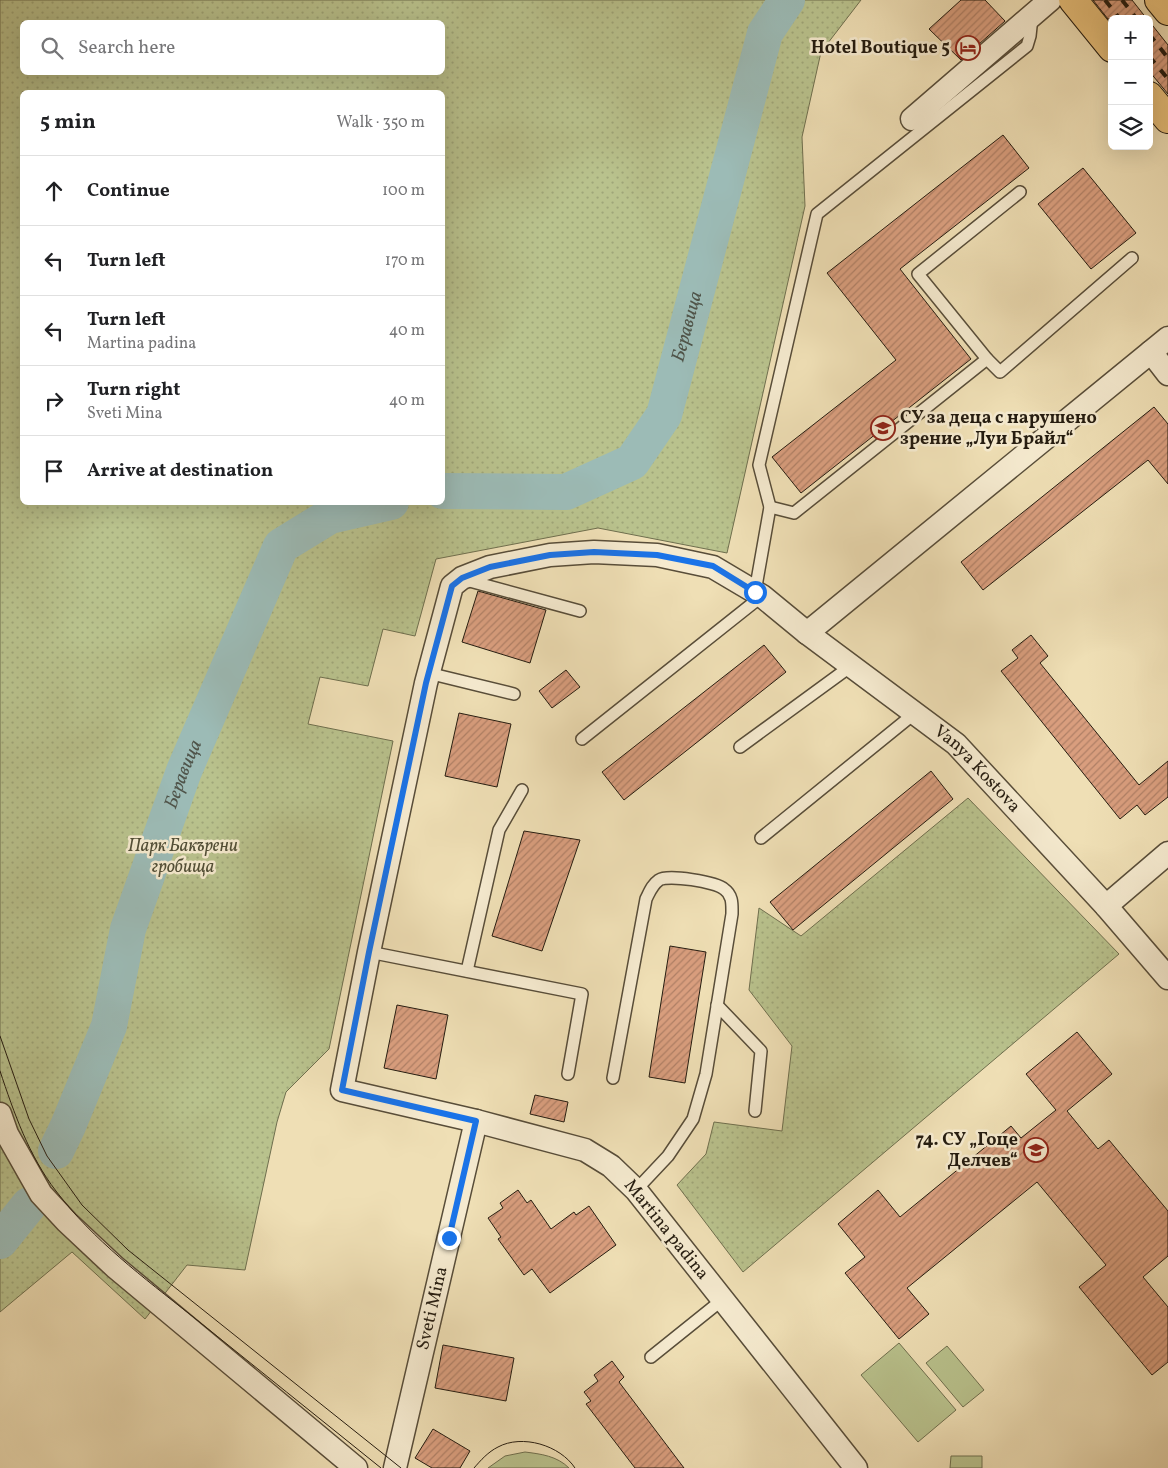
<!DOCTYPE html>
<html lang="en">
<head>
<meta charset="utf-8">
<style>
  body { margin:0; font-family:Vollkorn,serif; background:#f2f2f2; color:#202124 }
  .controls { position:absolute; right:15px; top:15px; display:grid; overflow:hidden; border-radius:8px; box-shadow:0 5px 20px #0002 }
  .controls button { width:45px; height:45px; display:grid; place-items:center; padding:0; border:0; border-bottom:1px solid #e0e0e0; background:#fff; color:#202124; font:25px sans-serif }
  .stop { position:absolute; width:15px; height:15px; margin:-11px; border:4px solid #1a73e8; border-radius:50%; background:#fff }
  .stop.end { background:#1a73e8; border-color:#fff; box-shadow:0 1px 5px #0008 }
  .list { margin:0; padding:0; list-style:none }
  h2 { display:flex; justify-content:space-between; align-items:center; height:65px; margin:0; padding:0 20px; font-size:21px }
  h2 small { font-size:16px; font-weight:400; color:#757577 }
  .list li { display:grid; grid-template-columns:32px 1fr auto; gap:15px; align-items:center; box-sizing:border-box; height:70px; padding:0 20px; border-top:1px solid #e0e0e0 }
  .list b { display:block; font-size:19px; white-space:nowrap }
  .list p { margin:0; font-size:16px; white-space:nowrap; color:#757577 }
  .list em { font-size:16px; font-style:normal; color:#757577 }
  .icon { flex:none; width:28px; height:28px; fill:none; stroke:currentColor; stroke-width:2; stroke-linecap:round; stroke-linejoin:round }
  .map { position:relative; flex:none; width:1168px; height:1468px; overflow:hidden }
  .search { position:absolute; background:#fff; box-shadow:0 5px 20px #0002; left:20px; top:20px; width:425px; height:55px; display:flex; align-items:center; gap:12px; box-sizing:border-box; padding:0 18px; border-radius:8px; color:#757577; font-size:19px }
  .panel { position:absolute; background:#fff; box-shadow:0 5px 20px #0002; left:20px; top:90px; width:425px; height:415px; border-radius:8px }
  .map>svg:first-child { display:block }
  .grass { fill:#b9c28d; stroke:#6f6f4e }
  .park { fill:url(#park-dots); stroke:#6f6f4e; fill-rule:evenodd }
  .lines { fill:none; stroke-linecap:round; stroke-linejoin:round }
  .river { stroke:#9cbbb6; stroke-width:36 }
  .building { fill:url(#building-hatch); stroke:#251c10 }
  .lane-casing { stroke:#584d39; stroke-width:14 }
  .street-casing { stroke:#584d39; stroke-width:25 }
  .primary-casing { stroke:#251c10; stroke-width:30 }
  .lane { stroke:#f5eacf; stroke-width:11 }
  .street { stroke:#f5eacf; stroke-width:22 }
  .primary { stroke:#e8c07a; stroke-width:28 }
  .tram { stroke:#251c10; stroke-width:1 }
  .rail { stroke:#251c10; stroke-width:4; stroke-dasharray:9 9; stroke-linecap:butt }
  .route { stroke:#1a73e8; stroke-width:6 }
  .labels { text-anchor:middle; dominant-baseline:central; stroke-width:5; stroke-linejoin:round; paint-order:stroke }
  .poi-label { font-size:18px; font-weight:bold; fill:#251c10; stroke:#f5eacf; text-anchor:end }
  .street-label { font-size:18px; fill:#251c10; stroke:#f5eacf }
  .park-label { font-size:18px; font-style:italic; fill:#514e36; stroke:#f5eacf }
  .water-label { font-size:19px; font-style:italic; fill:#4f544a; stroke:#f5eacf }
</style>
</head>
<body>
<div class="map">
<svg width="1168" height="1468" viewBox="0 0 1168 1468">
  <defs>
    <pattern id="park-dots" width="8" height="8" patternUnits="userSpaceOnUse" patternTransform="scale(1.25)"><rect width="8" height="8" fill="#b9c28d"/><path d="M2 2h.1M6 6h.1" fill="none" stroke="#9fa679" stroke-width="1.8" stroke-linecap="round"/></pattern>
    <pattern id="building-hatch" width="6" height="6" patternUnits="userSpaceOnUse" patternTransform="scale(1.25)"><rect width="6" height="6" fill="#d99e7e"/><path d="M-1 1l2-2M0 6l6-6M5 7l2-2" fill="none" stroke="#b08066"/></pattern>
  </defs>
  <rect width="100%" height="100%" fill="#efdfb5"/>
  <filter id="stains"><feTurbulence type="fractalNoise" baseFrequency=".004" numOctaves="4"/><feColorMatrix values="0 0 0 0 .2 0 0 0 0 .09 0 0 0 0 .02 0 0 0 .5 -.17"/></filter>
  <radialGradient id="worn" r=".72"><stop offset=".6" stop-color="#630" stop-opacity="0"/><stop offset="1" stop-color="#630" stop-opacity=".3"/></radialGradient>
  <g class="grass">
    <polygon points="899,1343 956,1410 918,1442 861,1375"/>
    <polygon points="947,1346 984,1390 963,1407 926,1363"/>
    <path d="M525 1452C541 1454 557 1456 569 1468H488L505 1456Z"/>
    <polygon points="951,1456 982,1456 982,1468 950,1468"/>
  </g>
  <g class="park">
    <path d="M0 0H861L821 52 802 137 805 206 727 553 598 528 436 559 415 636 383 629 368 686 320 677 308 724 393 741 329 1049 286 1092 277 1122 245 1270 187 1265 145 1319 72 1252 0 1312ZM22 22H442V72H22ZM22 92H442V502H22Z"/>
    <polygon points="968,798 1119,954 743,1272 677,1185 706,1154 714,1122 782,1131 792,1046 749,990 759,908 801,936"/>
  </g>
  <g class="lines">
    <g class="river">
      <path id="s1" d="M442 491 566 492 632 462 664 415 765 33 787 0"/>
      <path id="s2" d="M56 1151 68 1126 109 1026 128 929 184 771 281 546 330 516 391 502"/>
      <polyline points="0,1241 29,1205"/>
    </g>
  </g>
  <g class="building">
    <polygon points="961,0 985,0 1005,21 961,60 929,29"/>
    <polygon points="1093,0 1132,0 1147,19 1108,19"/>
    <polygon points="1149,21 1168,45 1168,94 1149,71"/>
    <polygon points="1003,135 1029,168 900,269 971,359 801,493 772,457 896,360 827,273"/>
    <polygon points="1083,168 1136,233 1091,269 1038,204"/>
    <polygon points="1154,407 1168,424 1168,484 1148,460 983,590 961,562"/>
    <polygon points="478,591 546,610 530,663 462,642"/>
    <polygon points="1031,635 1048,656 1040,663 1139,785 1168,761 1168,797 1145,815 1137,805 1120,819 1001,671 1018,658 1012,650"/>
    <polygon points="764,645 786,672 624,800 602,772"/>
    <polygon points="566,670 580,687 552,708 539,691"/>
    <polygon points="459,713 511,724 497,787 445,776"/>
    <polygon points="931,771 953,799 793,930 770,902"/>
    <polygon points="524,831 580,840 542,951 492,936"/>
    <polygon points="670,946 706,952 685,1083 649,1077"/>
    <polygon points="397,1005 448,1015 436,1079 384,1068"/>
    <polygon points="1077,1032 1112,1074 1067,1111 1098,1149 1109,1140 1168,1211 1168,1256 1143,1277 1168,1307 1168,1362 1152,1375 1079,1287 1106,1265 1037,1182 907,1288 929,1314 899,1339 845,1273 865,1257 838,1224 878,1190 900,1217 1011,1126 1021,1138 1056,1110 1026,1074"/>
    <polygon points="535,1095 568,1102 564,1122 530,1114"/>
    <polygon points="518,1190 527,1203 531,1200 551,1229 574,1212 576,1215 589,1206 616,1245 550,1293 532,1269 524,1275 498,1239 501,1237 488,1218 503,1208 500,1203"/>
    <polygon points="443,1345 514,1358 506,1401 435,1388"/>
    <polygon points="612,1361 624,1377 619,1382 684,1468 635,1468 586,1404 591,1401 584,1392 598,1381 594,1375"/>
    <polygon points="433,1429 470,1451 460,1468 432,1468 415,1458"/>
  </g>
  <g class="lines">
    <defs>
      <g id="lane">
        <polyline points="987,359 1000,372 1132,258"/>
        <polyline points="770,507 794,513 987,359 918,274 1020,192"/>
        <polyline points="466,580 580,611"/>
        <polyline points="755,592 770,507 759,465 817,214 1027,46 1030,36 1032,17"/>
        <polyline points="428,673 514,694"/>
        <polyline points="582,739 762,596"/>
        <polyline points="740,747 851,666"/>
        <polyline points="761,838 915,713"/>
        <polyline points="369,952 582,994 568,1074"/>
        <polyline points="467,971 499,830 522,790"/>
        <polyline points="717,1005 761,1051 755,1111"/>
        <path d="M613 1078 646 899C650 891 652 885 659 880 668 874 716 882 724 889 733 895 732 905 732 914L706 1074 693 1119 668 1156 636 1190"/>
        <polyline points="651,1357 722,1300"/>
      </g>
      <g id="street">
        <polyline points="912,119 1050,0"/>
        <polyline points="1151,352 1168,374"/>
        <polyline points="807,633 1168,338"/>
        <polyline points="1106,906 1168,853"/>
        <polyline points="0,1114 7,1134 41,1194 67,1222 115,1267 356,1468"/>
        <path id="s3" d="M395 1468 476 1121"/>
        <path id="s4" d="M856 1468 636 1190 611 1166 585 1150 476 1121 342 1090 369 952 426 683 452 586 462 578 490 567 550 555 594 552 657 555 713 567 762 596 807 633 956 744 1106 906 1168 978"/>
      </g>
      <g id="primary">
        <polyline points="1073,0 1112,48"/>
        <polyline points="1159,0 1168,11"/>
        <polyline points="1149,96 1168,119"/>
      </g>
    </defs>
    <use href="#lane" class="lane-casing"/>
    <use href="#street" class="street-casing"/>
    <use href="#primary" class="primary-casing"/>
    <use href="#lane" class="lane"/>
    <use href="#street" class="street"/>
    <use href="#primary" class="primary"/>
    <g class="tram">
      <polyline points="0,1036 29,1119 47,1156 82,1205 128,1250 401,1468"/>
      <path d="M0 1071C14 1113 29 1156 56 1191 93 1240 144 1278 192 1316 255 1367 318 1417 381 1468"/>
      <path d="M474 1468C481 1460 488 1452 498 1447 522 1434 560 1445 575 1468"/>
    </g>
    <g class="rail">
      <polyline points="1105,0 1120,19"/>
      <polyline points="1122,0 1137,19"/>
      <polyline points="1149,34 1168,58"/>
      <polyline points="1149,56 1168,79"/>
    </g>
  </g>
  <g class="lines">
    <polyline class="route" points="449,1238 476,1121 342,1090 369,952 426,683 452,586 462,578 490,567 550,555 594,552 657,555 713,566 755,592"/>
  </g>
  <defs>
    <symbol id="hotel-ring" viewBox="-11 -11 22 22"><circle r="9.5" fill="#f5eacf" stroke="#8f2418" stroke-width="1.5"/><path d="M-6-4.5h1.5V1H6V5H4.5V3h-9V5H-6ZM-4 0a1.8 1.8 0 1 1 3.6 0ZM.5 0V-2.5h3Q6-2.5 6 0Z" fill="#8f2418"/></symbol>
    <symbol id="school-ring" viewBox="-11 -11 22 22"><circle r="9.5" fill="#f5eacf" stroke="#8f2418" stroke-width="1.5"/><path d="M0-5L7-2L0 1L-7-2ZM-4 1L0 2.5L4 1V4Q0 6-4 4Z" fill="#8f2418"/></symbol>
  </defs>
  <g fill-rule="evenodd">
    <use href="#hotel-ring" x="954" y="34" width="28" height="28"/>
    <use href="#school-ring" x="869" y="414" width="28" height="28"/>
    <use href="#school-ring" x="1022" y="1136" width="28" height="28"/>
  </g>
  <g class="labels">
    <g class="poi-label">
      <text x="950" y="48">Hotel Boutique 5</text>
      <text x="900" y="418" text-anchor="start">СУ за деца с нарушено<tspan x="900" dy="21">зрение „Луи Брайл“</tspan></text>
      <text x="1018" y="1140">74. СУ „Гоце<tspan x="1018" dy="21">Делчев“</tspan></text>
    </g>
    <g class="street-label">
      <text stroke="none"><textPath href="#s4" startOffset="1788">Vanya Kostova</textPath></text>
      <text transform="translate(666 1230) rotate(51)">Martina padina</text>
      <text stroke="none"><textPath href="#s3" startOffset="164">Sveti Mina</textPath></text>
    </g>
    <g class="park-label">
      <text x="183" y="846">Парк Бакърени<tspan x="183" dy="21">гробища</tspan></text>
    </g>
    <g class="water-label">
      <text stroke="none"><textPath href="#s1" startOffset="345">Беравица</textPath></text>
      <text stroke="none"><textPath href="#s2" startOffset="399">Беравица</textPath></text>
    </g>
  </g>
  <rect width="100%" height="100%" filter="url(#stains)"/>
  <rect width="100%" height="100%" fill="url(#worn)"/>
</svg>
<div class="controls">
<button>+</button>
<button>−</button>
<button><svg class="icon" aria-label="layers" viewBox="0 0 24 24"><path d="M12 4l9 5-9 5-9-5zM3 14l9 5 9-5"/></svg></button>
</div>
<div class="stop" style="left:755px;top:592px"></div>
<div class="stop end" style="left:449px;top:1238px"></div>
<div class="search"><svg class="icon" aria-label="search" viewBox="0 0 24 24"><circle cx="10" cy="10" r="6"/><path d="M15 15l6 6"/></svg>Search here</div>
<section class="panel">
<h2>5 min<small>Walk · 350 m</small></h2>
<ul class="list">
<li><svg class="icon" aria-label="ahead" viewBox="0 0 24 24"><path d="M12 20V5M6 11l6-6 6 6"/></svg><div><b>Continue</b></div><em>100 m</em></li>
<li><svg class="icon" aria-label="left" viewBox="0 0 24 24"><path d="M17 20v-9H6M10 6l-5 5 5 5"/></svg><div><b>Turn left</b></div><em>170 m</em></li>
<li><svg class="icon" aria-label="left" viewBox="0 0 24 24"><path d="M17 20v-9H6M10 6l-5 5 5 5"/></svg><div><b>Turn left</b><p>Martina padina</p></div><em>40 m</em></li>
<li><svg class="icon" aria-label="right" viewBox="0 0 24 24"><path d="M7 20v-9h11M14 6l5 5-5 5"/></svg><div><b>Turn right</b><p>Sveti Mina</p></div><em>40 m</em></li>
<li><svg class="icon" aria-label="arrive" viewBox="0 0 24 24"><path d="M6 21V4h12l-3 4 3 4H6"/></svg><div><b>Arrive at destination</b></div></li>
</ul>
</section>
</div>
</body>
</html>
